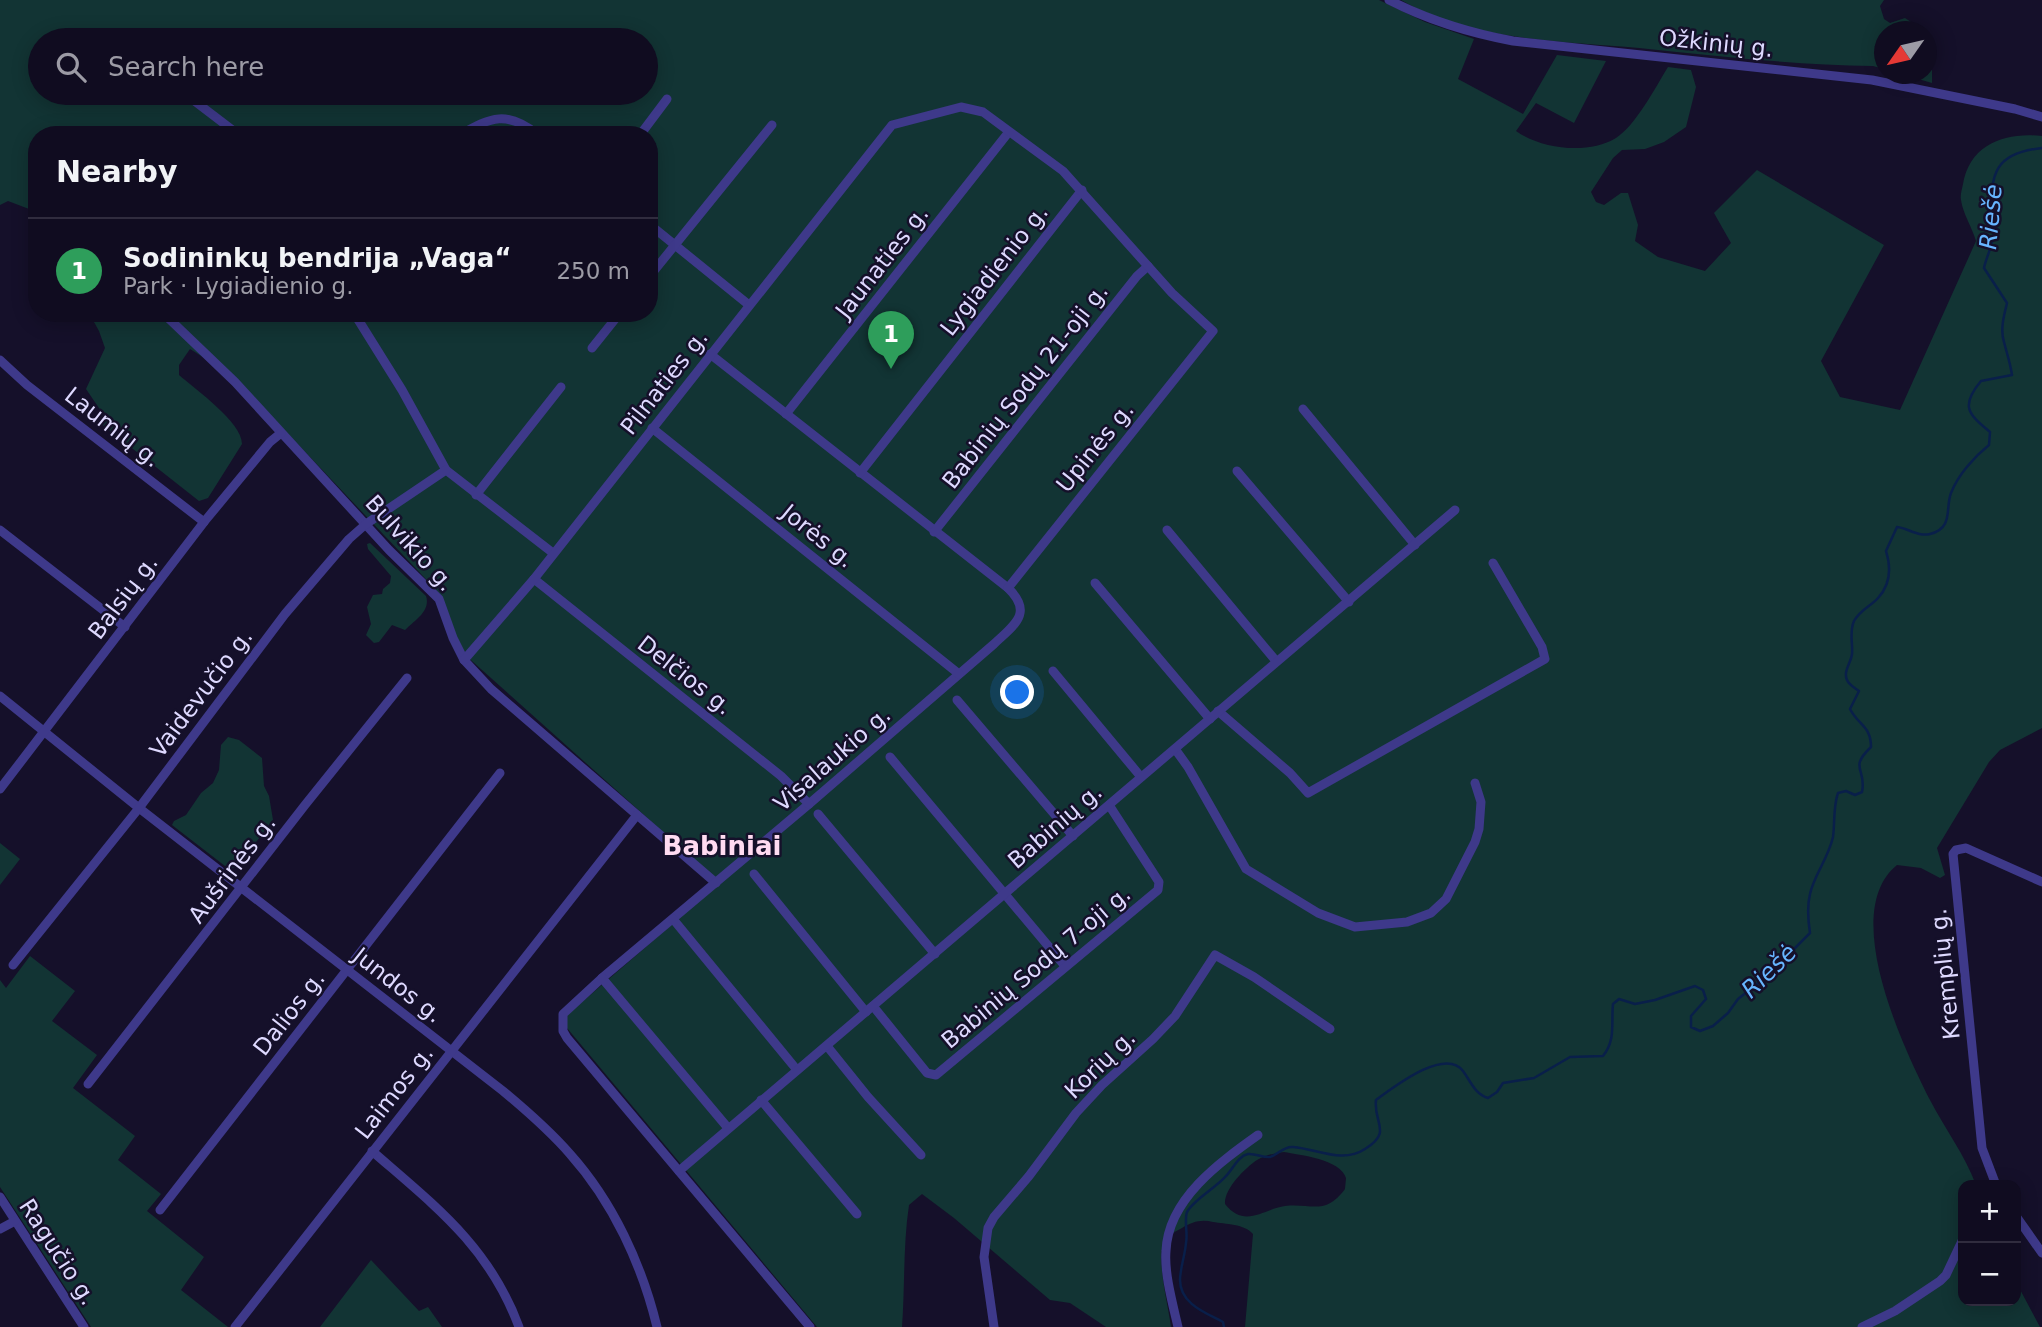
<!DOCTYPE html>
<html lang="en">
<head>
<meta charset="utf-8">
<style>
  body { margin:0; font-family:"DejaVu Sans",sans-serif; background:#1e1a2d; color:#f1f3f6 }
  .controls { position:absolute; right:21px; bottom:21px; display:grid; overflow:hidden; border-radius:14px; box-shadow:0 4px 18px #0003 }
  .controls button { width:63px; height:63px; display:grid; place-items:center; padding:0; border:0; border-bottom:2px solid #302c3e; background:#100c20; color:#f1f3f6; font:35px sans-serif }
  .compass { position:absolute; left:1874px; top:21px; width:63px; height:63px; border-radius:50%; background:#100c20; box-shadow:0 4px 18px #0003; rotate:236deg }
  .you { position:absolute; left:1018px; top:693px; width:24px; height:24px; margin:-18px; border:5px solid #fff; border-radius:50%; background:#1a73e8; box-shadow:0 0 0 10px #1a73e833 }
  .badge { display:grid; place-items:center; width:46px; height:46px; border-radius:50%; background:#7c3aed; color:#fff; font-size:23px; font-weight:700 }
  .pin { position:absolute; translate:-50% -58px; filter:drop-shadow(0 2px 4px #0008) }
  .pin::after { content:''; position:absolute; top:37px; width:24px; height:21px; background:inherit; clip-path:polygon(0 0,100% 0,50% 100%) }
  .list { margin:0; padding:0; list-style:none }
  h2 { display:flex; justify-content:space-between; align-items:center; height:91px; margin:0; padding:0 28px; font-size:30px }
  h2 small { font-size:23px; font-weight:400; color:#9c9ba5 }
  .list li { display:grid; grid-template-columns:46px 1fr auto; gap:21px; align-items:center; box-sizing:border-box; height:105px; padding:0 28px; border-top:2px solid #302c3e }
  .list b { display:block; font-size:26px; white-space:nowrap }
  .list p { margin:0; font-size:23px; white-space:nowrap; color:#9c9ba5 }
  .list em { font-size:23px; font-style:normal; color:#9c9ba5 }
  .icon { flex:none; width:38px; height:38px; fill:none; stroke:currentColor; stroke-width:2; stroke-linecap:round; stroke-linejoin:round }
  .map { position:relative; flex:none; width:2042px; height:1327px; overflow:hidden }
  .search { position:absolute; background:#100c20; box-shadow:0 4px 18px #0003; left:28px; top:28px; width:630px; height:77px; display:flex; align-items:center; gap:18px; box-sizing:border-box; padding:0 24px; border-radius:38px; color:#9c9ba5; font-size:26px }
  .panel { position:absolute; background:#100c20; box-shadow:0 4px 18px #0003; left:28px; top:126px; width:630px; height:196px; border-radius:28px }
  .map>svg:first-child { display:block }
  .green { fill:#123434; fill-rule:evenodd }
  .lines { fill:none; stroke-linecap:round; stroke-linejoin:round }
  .stream { stroke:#091f4a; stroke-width:2.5 }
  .minor { stroke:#3e398a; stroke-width:9 }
  .labels { text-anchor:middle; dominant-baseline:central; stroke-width:5; stroke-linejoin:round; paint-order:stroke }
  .street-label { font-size:23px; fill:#ded9ff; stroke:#15102a }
  .water-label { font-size:24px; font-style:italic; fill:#67b5ff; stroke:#15102a }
  .quarter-label { font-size:26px; font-weight:bold; fill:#ffdbf1; stroke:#15102a }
</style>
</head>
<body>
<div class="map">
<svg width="2042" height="1327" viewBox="0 0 2042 1327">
  <rect width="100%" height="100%" fill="#15102a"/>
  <g class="green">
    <path d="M0 0H1379L1425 22 1474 39 1458 79 1523 114 1557 55 1606 61 1574 123 1536 103 1516 131C1541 149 1588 155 1616 138 1636 125 1655 88 1668 67L1691 70 1696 87 1686 127 1664 142 1645 149 1622 150 1613 158 1591 192 1596 202 1604 205 1621 193H1628L1638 225 1635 241 1658 257 1705 271 1731 243 1714 213 1757 170 1884 245 1821 361 1840 397 1900 410 1976 241C1972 227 1963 214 1961 200 1960 195 1962 189 1963 184 1970 144 2005 132 2042 136V728L2000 750 1989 762 1937 848 1945 875 1940 878 1921 868 1897 865C1839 912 1903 1047 1930 1100 1945 1129 1965 1155 1976 1185H1963V1301H2016V1282L2040 1327H1245L1253 1234C1245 1224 1225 1224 1213 1222 1201 1219 1192 1222 1182 1228 1176 1231 1169 1235 1165 1241 1155 1256 1169 1308 1171 1327H1106L1070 1303 1050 1300 954 1218 922 1194 909 1205C903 1245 905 1286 902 1327H817L567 1028V1015L720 883 463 653 440 594 233 376 190 349 179 365V375C196 390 242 422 242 444L208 498 199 501 100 423 101 411 86 389 105 348 99 331 89 313H649V135H37V212L8 201 0 205ZM40 40H646V93H40ZM1284 1152C1300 1155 1340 1159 1346 1178 1346 1179 1345 1189 1345 1189 1325 1216 1312 1203 1285 1206 1263 1209 1245 1229 1225 1204 1224 1189 1245 1168 1257 1160 1266 1155 1275 1153 1284 1152Z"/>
    <path d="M1401 0H1884L1880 6 1884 19 1890 23 1905 18 1911 22 1916 31 1884 32V69L1873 66C1795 65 1717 56 1639 48 1560 41 1472 41 1401 0Z"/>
    <polygon points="1927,65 1932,69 1932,83 1901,74 1926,74"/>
    <path d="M370 543 426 596C431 611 415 620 405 630L392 625 379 642 374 643 366 635 371 624 367 607 373 595 382 594 383 589 390 583 391 576 368 549 367 544Z"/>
    <polygon points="228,737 239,740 262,758 264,786 269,796 273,820 237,867 230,869 225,866 172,825 174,821 186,815 201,793 213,783 219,770 221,745"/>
    <polygon points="0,843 20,859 0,885"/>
    <polygon points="30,956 75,991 52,1021 97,1055 73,1088 135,1136 118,1160 161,1194 147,1211 204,1257 181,1290 228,1327 91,1327 0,1187 0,980 6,988"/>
    <polygon points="371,1260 419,1311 428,1307 442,1327 320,1327"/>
  </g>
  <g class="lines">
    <path class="stream" d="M1224 1327 1223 1322C1206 1313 1180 1304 1180 1280 1180 1269 1185 1255 1186 1243 1188 1234 1184 1220 1187 1212 1193 1200 1217 1187 1226 1176 1233 1169 1238 1156 1248 1154 1255 1153 1263 1158 1270 1157 1278 1155 1283 1146 1293 1147 1318 1149 1342 1164 1365 1149 1393 1132 1373 1123 1376 1100 1394 1087 1445 1047 1463 1071 1471 1082 1475 1094 1488 1098L1497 1092 1503 1083 1534 1078 1570 1057 1603 1056C1616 1040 1611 1023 1613 1004L1619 999 1635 1004 1655 1000 1695 986 1703 990 1706 999 1691 1016V1027L1700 1031 1713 1026 1728 1013 1738 999 1766 977 1810 933C1808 920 1807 906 1810 894 1814 875 1828 859 1833 837 1835 823 1833 807 1838 793L1846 791 1855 795 1862 792C1867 768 1848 769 1871 747 1871 726 1859 726 1850 709L1859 691C1855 688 1849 685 1847 680 1843 671 1851 663 1852 654 1853 643 1849 632 1854 621 1860 610 1871 606 1878 598 1891 584 1891 567 1886 551L1897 527C1908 528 1918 537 1930 534 1954 528 1945 508 1951 493 1958 475 1974 457 1989 445L1990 432C1968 414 1960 406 1981 381L2012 375C2010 362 2007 354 2004 342 2000 330 2004 315 2007 303L1984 268C1986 258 1992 247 1993 237 1995 230 1992 222 1992 215 1990 173 1995 153 2042 148"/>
    <g class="minor">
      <path d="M1389 0C1428 20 1470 33 1513 41L1872 80 2015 109 2042 117"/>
      <polyline points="184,93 239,135"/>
      <path d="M460 135C491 117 507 110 538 135"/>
      <polyline points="640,135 667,99"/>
      <polyline points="649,224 749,305"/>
      <polyline points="649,277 772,125"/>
      <polyline points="163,313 235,382 389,550 439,599 453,638 464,660 491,689 716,883"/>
      <polyline points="354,313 402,390 446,470 553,553"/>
      <polyline points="592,348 620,313"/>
      <path d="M710 354 1008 588C1034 613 1014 625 994 644L809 804 602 978 563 1014V1031L567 1038 810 1327"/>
      <polyline points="0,360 27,385 204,522"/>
      <polyline points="1303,409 1415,545"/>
      <polyline points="786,414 1008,133"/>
      <polyline points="652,428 959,674"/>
      <polyline points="1237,471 1349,602"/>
      <polyline points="860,473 1082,190"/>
      <polyline points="476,495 561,387"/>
      <polyline points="0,530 125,627"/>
      <polyline points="1167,530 1276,661"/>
      <polyline points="934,532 1137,276 1148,266"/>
      <polyline points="534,579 781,776 809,804"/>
      <polyline points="1095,583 1210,719"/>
      <polyline points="464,660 534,579 892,125 961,107 983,112 1063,171 1172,293 1213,331 1008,588"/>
      <polyline points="1053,671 1141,777"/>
      <path d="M0 696 139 808 503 1091C527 1111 550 1131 570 1154 613 1202 642 1265 657 1327"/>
      <polyline points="957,700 1073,836"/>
      <polyline points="1218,711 1290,773 1308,793 1545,659 1542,647 1493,563"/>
      <polyline points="1175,749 1188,767 1246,869 1318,913 1355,927 1407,922 1431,913 1446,899 1475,842 1479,829 1481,802 1475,783"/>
      <polyline points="890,757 1065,966"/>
      <polyline points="0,789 204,522 270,442 281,433"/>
      <polyline points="818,814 935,954"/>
      <polyline points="754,874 866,1012"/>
      <polyline points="673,919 797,1070"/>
      <polyline points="13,965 139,808 285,614 349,539 366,524 446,470"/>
      <polyline points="602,978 728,1128"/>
      <polyline points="873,1006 927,1073 936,1075 1158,890 1159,882 1109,805"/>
      <polyline points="827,1046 868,1097 921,1155"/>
      <polyline points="88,1084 305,805 407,678"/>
      <polyline points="761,1100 857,1214"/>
      <path d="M372 1151C435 1206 489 1246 519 1327"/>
      <polyline points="679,1171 1455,510"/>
      <polyline points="1996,1185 1982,1148 1953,854 1956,850 1966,848 2042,882"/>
      <polyline points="0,1197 84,1327"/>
      <polyline points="160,1210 500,773"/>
      <polyline points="2016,1216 2042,1253"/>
      <polyline points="0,1229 15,1221"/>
      <polyline points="235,1327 637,815"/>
      <polyline points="994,1327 984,1257 988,1228 994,1217 1029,1176 1076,1113 1102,1085 1153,1039 1175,1016 1215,955 1254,977 1330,1029"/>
      <path d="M1178 1327C1173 1305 1164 1273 1166 1251 1168 1199 1220 1162 1258 1135"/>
      <polyline points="1862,1327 1895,1311 1940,1281 1946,1275 1963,1239"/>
    </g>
  </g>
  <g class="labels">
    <g class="street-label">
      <text transform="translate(1716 43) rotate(6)">Ožkinių g.</text>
      <text transform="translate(882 262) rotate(-52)">Jaunaties g.</text>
      <text transform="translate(994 270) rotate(-52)">Lygiadienio g.</text>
      <text transform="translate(664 382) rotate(-52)">Pilnaties g.</text>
      <text transform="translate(1025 386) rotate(-52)">Babinių Sodų 21-oji g.</text>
      <text transform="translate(113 427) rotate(38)">Laumių g.</text>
      <text transform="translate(1095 447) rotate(-51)">Upinės g.</text>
      <text transform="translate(818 536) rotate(39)">Jorės g.</text>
      <text transform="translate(410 543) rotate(48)">Bulvikio g.</text>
      <text transform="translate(123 597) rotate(-53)">Balsių g.</text>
      <text transform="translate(685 675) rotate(38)">Delčios g.</text>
      <text transform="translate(201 693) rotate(-53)">Vaidevučio g.</text>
      <text transform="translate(832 759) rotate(-41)">Visalaukio g.</text>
      <text transform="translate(1055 826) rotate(-41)">Babinių g.</text>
      <text transform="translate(232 869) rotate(-53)">Aušrinės g.</text>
      <text transform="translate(1036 967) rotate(-40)">Babinių Sodų 7-oji g.</text>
      <text transform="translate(1945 974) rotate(-96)">Kremplių g.</text>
      <text transform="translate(398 985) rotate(38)">Jundos g.</text>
      <text transform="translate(289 1013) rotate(-52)">Dalios g.</text>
      <text transform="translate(1100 1064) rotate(-44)">Korių g.</text>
      <text transform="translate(394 1092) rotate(-52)">Laimos g.</text>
      <text transform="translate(58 1252) rotate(57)">Ragučio g.</text>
    </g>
    <g class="water-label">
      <text transform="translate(1991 217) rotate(-85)">Riešė</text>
      <text transform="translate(1769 971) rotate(-44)">Riešė</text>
    </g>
    <g class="quarter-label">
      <text x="722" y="846">Babiniai</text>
    </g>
  </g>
</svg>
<div class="controls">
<button>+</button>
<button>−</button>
</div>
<svg class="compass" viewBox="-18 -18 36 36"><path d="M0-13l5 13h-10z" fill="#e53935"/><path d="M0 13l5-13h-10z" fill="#9c9ba5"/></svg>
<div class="you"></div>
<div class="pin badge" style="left:891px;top:369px;background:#2e9e5b">1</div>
<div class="search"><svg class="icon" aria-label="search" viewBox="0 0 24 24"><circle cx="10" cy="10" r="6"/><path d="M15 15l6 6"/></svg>Search here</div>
<section class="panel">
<h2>Nearby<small></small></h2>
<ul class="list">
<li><span class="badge" style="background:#2e9e5b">1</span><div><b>Sodininkų bendrija „Vaga“</b><p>Park · Lygiadienio g.</p></div><em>250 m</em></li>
</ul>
</section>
</div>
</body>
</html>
